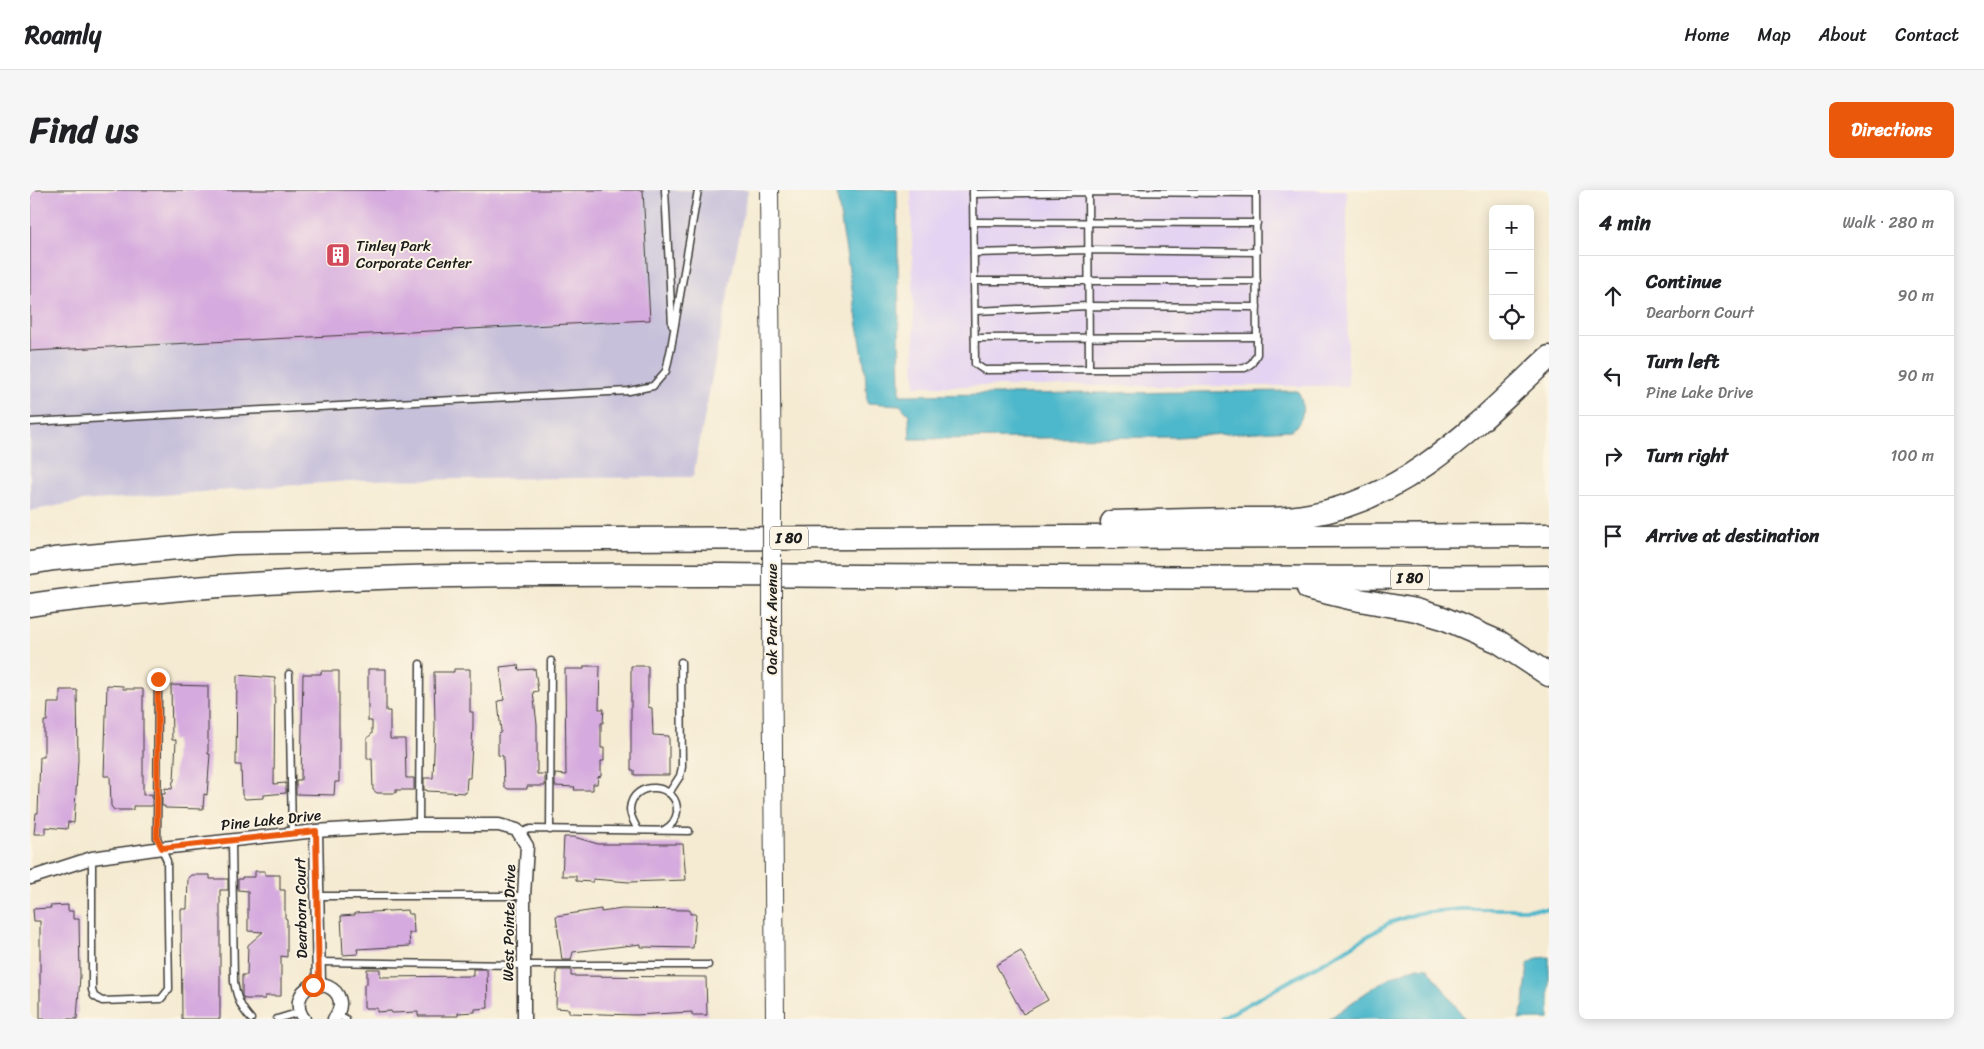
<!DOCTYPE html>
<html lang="en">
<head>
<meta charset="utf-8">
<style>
  body { margin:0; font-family:Sriracha,sans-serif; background:#f6f6f6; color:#202124 }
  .controls { position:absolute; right:15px; top:15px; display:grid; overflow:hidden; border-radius:8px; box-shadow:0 2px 12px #0003 }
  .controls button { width:45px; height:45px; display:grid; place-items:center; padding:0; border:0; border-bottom:1px solid #e0e0e0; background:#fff; color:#202124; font:25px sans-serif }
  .stop { position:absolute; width:15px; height:15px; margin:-11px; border:4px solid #ea580c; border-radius:50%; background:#fff }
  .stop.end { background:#ea580c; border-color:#fff; box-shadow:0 1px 5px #0008 }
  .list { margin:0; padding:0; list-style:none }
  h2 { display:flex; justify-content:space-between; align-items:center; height:65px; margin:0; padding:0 20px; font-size:21px }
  h2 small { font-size:16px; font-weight:400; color:#757577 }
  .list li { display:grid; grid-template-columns:32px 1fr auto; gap:15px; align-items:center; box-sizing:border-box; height:80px; padding:0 20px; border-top:1px solid #e0e0e0 }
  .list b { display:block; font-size:19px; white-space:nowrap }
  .list p { margin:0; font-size:16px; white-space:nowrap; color:#757577 }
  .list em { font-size:16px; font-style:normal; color:#757577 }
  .icon { flex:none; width:28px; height:28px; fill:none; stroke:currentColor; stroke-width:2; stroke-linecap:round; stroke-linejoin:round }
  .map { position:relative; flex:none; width:1519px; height:829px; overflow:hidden; border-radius:8px }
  header { display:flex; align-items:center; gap:30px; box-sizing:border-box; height:70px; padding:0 25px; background:#fff; border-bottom:1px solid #e0e0e0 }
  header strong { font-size:24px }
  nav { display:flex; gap:28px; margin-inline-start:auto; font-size:18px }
  .intro { display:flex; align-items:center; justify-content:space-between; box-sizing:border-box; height:120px; padding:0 30px }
  h1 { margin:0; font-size:35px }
  .button { padding:12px 22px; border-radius:8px; background:#ea580c; color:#fff; font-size:18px; font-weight:700 }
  main { display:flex; gap:30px; padding:0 30px }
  aside { flex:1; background:#fff; border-radius:8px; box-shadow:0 2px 12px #0003 }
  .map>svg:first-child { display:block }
  .built { fill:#e4d3f2 }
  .industrial { fill:#c6c0da }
  .water { fill:#4eb8cb; stroke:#356a74 }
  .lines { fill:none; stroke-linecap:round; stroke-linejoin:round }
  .stream { stroke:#4eb8cb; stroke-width:4 }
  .building { fill:#d5aade }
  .lane-casing { stroke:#3d3b37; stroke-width:9 }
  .street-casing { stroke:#3d3b37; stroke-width:15 }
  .secondary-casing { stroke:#3d3b37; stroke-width:20 }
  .highway-casing { stroke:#3d3b37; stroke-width:25 }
  .lane { stroke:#fff; stroke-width:6 }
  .street { stroke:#fff; stroke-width:12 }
  .secondary { stroke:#fff; stroke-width:18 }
  .highway { stroke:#fff; stroke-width:22 }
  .secondary-bridge-casing { stroke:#3d3b37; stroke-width:20; stroke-linecap:butt }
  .secondary-bridge { stroke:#fff; stroke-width:18 }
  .route { stroke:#ea580c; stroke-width:6 }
  .labels { text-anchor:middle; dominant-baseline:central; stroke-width:4; stroke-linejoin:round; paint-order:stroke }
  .shield { fill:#fcf5e5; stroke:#5f5d58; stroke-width:1 }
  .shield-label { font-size:14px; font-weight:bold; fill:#1c1c1c }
  .poi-label { font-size:15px; fill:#1c1c1c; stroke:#fcf5e5; text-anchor:start }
  .street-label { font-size:15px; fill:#1c1c1c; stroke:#fcf5e5 }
</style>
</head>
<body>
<header>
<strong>Roamly</strong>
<nav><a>Home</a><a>Map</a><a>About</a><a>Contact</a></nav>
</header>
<div class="intro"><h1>Find us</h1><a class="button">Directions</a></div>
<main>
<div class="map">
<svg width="1519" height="829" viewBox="0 0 1519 829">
  <rect width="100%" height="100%" fill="#fcf5e5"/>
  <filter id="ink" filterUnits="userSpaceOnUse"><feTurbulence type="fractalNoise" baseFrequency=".02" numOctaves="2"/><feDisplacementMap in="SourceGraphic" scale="10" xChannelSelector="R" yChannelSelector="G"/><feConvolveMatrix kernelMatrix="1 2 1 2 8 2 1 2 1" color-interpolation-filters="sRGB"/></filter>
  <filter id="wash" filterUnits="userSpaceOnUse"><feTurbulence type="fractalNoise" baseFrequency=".0096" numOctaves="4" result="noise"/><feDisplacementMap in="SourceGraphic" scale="20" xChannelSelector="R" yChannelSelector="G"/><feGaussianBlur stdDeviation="1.12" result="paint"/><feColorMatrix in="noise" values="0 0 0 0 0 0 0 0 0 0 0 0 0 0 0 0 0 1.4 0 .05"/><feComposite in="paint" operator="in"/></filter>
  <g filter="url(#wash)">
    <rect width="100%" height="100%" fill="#f5ebd3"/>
    <polygon class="built" points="881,0 1317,0 1318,196 885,196"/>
    <polygon class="industrial" points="0,0 718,0 663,287 332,290 52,311 0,321"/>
    <g class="water">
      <path d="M806 0H867L870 205 1268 201C1275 215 1275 232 1261 240L1147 247 880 249 879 225 870 215 837 213 835 179Z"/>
      <polygon points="1519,767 1519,829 1489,829 1494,814 1498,774 1507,768"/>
      <path d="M1388 777 1398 778 1435 829H1299C1326 810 1356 785 1388 777Z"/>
    </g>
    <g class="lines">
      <polyline class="stream" points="1191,829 1312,762 1359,733 1389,723 1432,719 1519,719"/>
    </g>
    <g id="blocks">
      <g class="building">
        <polygon points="0,0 613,0 620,130 0,161"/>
        <polygon points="488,475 489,480 505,479 508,501 503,502 507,534 507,584 515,584 515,596 497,596 497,599 478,599 474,596 473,566 468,565 468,545 471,542 468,511 474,510 470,477"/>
        <polygon points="554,476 570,476 569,519 574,519 573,533 571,533 571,558 574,558 574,571 571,571 571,586 568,587 567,594 563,594 563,600 544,600 545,597 525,596 525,584 536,585 535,479 554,479"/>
        <polygon points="601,476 618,476 618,517 622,518 623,545 639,546 639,585 604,585 604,580 601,580"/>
        <polygon points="338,479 356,479 356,521 360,521 360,549 375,549 376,588 384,588 384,600 366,600 366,603 347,603 343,600 342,569 337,569 337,548 342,544 342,531 338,531"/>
        <polygon points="424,479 440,479 440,522 443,522 443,537 440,588 437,588 436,603 397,601 397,600 394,600 394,588 403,588 405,537 404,482 424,482"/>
        <polygon points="291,481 309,481 309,592 305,592 304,605 266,604 266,590 271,590 273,484 291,484"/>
        <polygon points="207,485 245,488 244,594 256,593 256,603 234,605 234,608 215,609 212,605 211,575 206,575"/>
        <polygon points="77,495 93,496 93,499 113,499 113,605 122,604 122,616 103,616 103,620 84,620 81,616 80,586 74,586"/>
        <polygon points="141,495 178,496 178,564 180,564 177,605 174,604 173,619 135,618 135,616 132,616 132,604 135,604 135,598 142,599 143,591 144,591 146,550 142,550"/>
        <polygon points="30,500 47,500 48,570 44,633 38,632 37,639 15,637 15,644 4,644 6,623 8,623 10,567 14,567 14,531 17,531 18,513 30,513"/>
        <polygon points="534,647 544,647 568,654 653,654 656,690 599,692 563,689 563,692 546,691 546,686 532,686"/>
        <polygon points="225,681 235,681 235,685 250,685 250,700 255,700 255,728 257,729 257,767 251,766 251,806 235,806 235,809 215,809 212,806 212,785 217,785 218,755 233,742 218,741 218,701 208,700 208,689 212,689 212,687 225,687"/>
        <polygon points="161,685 180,685 180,689 198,689 198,700 190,700 190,829 152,829 151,719 157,719 158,688"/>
        <polygon points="38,715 38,721 43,721 43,729 49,729 50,786 47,829 10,829 10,731 4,731 3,719 21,718 20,716"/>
        <polygon points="571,719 571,722 592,719 660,720 660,724 666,724 663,758 611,757 611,754 543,762 541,770 532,770 526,726"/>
        <polygon points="377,720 378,724 383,724 384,743 379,743 380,756 327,759 328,764 313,765 311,726 325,725 325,723"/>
        <polygon points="991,761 1018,810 993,824 966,775"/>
        <polygon points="337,779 350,779 350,787 443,786 443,779 457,779 458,818 445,819 445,822 428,823 428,826 388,826 388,822 362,823 361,821 347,822 347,818 334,818 334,794 337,794"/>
        <polygon points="527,780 541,780 541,786 676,787 677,825 662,825 662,822 605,825 539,823 539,819 526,818"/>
      </g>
    </g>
  </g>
  <g filter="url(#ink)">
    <use href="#blocks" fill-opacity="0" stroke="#3d3b37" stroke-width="1"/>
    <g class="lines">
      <defs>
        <g id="lane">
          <polyline points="635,0 642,135"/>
          <polyline points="943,0 945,174 954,180 1215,178 1222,173 1227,164 1226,0"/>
          <polyline points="1058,0 1059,179"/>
          <polyline points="943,4 1058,2 1226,3"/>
          <polyline points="944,32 1227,33"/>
          <polyline points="944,63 1058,60 1227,62"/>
          <polyline points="944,91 1227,91"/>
          <polyline points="945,121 1058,116 1227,117"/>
          <polyline points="945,148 1227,147"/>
          <polyline points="0,232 599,201 623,196 636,181 641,158 668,0"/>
          <polyline points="259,484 262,644"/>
          <polyline points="639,603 650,586 652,577 651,472"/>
          <polyline points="389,635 390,474"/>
          <polyline points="520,640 521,471"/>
          <path d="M608 640C605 634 600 627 600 619 602 589 649 592 647 622 646 630 641 636 634 640"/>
          <polyline points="490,643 500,639 659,641"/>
          <path d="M202 651 204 792C207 808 210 817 221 829"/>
          <polyline points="62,668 62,800 64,806 72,811 131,809 139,799 137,671 127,648 128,489"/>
          <polyline points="287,706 494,706"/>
          <polyline points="289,772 494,775 678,775"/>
          <polyline points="308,825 316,829"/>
          <polyline points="247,829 270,822"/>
        </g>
        <g id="street">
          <polyline points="286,641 289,794"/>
          <polyline points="0,688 62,668 132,658 286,641 379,635 469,635 487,640 497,656 494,706 494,829"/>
          <path d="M274 829C270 824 268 817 269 811 277 779 327 799 304 829"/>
        </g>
        <g id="secondary">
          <polyline points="739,0 742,305"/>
          <polyline points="742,427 745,829"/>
        </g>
        <g id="highway">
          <path d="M1082 332C1122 331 1161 330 1200 329 1226 329 1253 330 1279 325 1378 309 1449 232 1519 167"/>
          <polyline points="0,373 24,369 204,353 362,350 1519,345"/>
          <polyline points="1278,398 1324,409 1386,420 1413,428 1469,452 1519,485"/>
          <path d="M0 415C50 407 101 404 152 399 332 384 513 384 694 385 969 387 1244 389 1519 387"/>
        </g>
      </defs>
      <use href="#lane" class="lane-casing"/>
      <use href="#street" class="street-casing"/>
      <use href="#secondary" class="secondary-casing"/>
      <use href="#highway" class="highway-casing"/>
      <use href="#lane" class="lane"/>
      <use href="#street" class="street"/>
      <use href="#secondary" class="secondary"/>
      <use href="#highway" class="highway"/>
      <defs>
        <polyline id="secondary-bridge" points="742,305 742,427"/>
      </defs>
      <use href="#secondary-bridge" class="secondary-bridge-casing"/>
      <use href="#secondary-bridge" class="secondary-bridge"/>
    </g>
  </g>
  <g class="lines" filter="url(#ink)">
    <polyline class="route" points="128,489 127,648 132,658 286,641 289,794 283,795"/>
  </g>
  <defs>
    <symbol id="building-square" viewBox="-11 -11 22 22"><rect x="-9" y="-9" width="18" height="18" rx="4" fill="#d1495b" stroke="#fcf5e5"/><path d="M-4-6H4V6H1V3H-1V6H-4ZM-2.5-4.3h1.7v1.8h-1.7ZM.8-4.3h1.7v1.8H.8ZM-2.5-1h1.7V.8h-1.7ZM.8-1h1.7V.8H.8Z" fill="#fff"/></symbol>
  </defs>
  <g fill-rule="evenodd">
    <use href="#building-square" x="294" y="51" width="28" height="28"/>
  </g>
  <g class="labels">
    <g class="shield">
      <rect x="740" y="336.5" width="38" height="23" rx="4"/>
      <rect x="1361" y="376.5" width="38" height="23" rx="4"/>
    </g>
    <g class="shield-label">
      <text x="759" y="348">I 80</text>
      <text x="1380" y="388">I 80</text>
    </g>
    <g class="poi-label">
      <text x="326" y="56">Tinley Park<tspan x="326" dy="17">Corporate Center</tspan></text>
    </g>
    <g class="street-label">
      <text transform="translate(742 429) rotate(-90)">Oak Park Avenue</text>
      <text transform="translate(241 630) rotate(-6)">Pine Lake Drive</text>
      <text transform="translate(271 718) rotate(-91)">Dearborn Court</text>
      <text transform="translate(479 733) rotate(-89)">West Pointe Drive</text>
    </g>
  </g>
</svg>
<div class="controls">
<button>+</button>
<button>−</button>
<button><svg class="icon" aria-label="locate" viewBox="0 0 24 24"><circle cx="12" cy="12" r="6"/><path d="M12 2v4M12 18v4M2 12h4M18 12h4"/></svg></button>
</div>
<div class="stop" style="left:283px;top:795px"></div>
<div class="stop end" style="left:128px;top:489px"></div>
</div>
<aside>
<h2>4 min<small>Walk · 280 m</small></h2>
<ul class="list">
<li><svg class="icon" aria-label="ahead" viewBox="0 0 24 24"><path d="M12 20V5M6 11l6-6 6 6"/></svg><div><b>Continue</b><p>Dearborn Court</p></div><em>90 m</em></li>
<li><svg class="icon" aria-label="left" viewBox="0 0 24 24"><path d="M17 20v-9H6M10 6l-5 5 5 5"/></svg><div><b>Turn left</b><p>Pine Lake Drive</p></div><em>90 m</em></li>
<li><svg class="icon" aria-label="right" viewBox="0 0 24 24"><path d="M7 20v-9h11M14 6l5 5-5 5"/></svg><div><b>Turn right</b></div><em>100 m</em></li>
<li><svg class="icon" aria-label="arrive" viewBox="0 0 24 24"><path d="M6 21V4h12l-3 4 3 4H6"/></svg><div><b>Arrive at destination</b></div></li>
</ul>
</aside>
</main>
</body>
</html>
